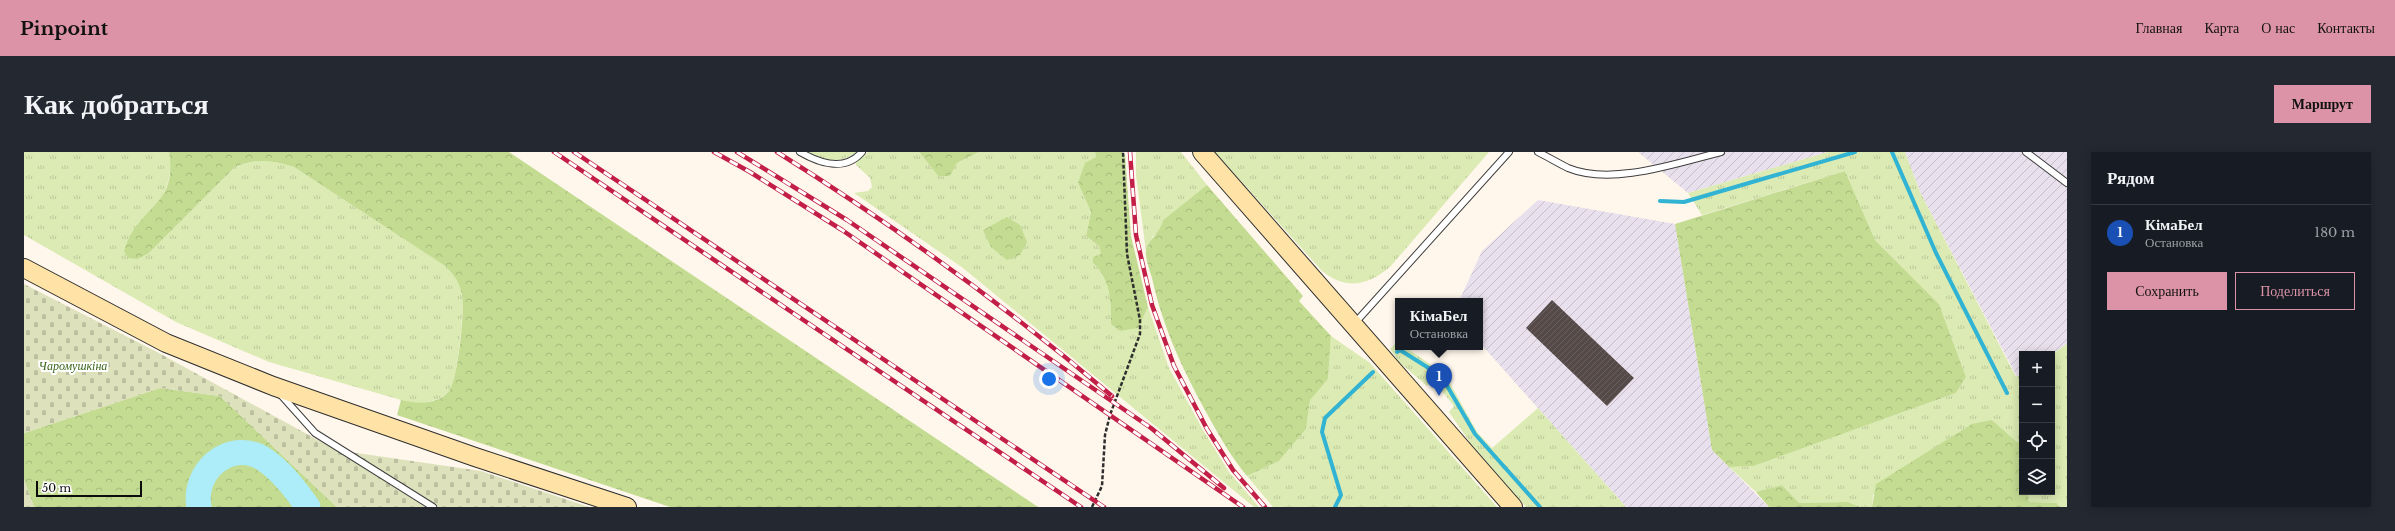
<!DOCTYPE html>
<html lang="ru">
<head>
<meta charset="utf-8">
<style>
  body { margin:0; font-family:"Libre Baskerville",serif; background:#242831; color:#f1f3f6 }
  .controls { position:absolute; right:12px; bottom:12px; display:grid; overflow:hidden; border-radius:0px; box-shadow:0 2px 10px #0003 }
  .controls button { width:36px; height:36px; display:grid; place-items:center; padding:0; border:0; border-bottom:1px solid #363941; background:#171b24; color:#f1f3f6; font:20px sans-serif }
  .scale { position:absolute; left:12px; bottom:10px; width:106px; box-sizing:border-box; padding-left:4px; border:2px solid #0c0c0c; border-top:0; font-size:11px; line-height:14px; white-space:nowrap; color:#0c0c0c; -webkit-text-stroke:3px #fff; paint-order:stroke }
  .you { position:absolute; left:1025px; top:227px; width:14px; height:14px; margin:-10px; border:3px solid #fff; border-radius:50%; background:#1a73e8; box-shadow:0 0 0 6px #1a73e833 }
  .badge { display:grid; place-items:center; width:26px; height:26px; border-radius:50%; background:#dc93a7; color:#fff; font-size:13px; font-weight:700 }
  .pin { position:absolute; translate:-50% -33px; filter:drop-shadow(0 1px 2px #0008) }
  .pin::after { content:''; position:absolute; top:21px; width:14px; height:12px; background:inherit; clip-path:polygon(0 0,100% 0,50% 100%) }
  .popup { position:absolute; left:1371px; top:146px; width:88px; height:52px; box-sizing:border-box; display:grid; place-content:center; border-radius:0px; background:#171b24; filter:drop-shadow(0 1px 3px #0005); font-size:13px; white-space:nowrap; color:#9ea1a6 }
  .popup b { font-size:15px; color:#f1f3f6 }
  .popup::after { content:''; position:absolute; left:50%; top:100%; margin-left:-8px; border:8px solid transparent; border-top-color:#171b24 }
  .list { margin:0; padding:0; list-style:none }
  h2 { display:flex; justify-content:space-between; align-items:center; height:52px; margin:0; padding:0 16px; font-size:17px }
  h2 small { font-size:13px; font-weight:400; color:#9ea1a6 }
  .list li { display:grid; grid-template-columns:26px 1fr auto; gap:12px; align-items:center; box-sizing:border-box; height:56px; padding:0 16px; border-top:1px solid #363941 }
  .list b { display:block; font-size:15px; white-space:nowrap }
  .list p { margin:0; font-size:13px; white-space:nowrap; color:#9ea1a6 }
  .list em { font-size:13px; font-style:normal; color:#9ea1a6 }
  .actions { display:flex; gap:8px; padding:12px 16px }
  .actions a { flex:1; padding:9px 0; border:1px solid #dc93a7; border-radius:0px; text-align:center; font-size:14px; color:#dc93a7 }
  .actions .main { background:#dc93a7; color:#111 }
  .icon { flex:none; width:22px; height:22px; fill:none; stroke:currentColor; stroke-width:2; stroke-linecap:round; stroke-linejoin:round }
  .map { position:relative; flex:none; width:2043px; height:355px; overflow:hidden; border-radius:0px }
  header { display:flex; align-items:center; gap:24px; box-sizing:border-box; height:56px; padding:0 20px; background:#dc93a7; color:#111 }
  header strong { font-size:19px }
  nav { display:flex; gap:22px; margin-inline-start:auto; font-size:14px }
  .intro { display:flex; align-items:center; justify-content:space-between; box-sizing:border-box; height:96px; padding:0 24px }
  h1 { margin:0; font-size:28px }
  .button { padding:10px 18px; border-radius:0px; background:#dc93a7; color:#111; font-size:14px; font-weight:700 }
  main { display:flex; gap:24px; padding:0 24px }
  aside { flex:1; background:#171b24; border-radius:0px; box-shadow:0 2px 10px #0003 }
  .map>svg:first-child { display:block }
  .industrial { fill:url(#industrial-furrows) }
  .grass { fill:url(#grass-tufts) }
  .forest { fill:url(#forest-crowns) }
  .cemetery { fill:url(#cemetery-stones) }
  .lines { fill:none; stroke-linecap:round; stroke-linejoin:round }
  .stream { stroke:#31b3d3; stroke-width:4 }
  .river { stroke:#adecf9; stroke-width:25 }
  .building { fill:url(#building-hatch) }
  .lane-casing { stroke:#3f3f3f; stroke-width:8 }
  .secondary-casing { stroke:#2e2e2e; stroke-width:20 }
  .path { stroke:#2e2e2e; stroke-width:2.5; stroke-dasharray:4 2; stroke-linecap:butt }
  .lane { stroke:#fff; stroke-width:6 }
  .secondary { stroke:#ffe3a6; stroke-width:18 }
  .rail-casing { stroke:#c21e47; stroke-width:4.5 }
  .rail { stroke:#fff; stroke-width:3; stroke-dasharray:9; stroke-linecap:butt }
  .labels { text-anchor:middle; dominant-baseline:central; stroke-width:4; stroke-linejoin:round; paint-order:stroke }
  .park-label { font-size:12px; font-style:italic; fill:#39661a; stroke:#fff }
</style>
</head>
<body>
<header>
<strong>Pinpoint</strong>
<nav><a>Главная</a><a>Карта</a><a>О нас</a><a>Контакты</a></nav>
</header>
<div class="intro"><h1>Как добраться</h1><a class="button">Маршрут</a></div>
<main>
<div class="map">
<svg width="2043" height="355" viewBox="0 0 2043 355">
  <defs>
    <pattern id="industrial-furrows" width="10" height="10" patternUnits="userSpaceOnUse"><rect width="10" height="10" fill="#e8e0ec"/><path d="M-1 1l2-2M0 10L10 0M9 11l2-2" fill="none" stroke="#c6bfc9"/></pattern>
    <pattern id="grass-tufts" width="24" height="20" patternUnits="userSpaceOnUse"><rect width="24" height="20" fill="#dbebb3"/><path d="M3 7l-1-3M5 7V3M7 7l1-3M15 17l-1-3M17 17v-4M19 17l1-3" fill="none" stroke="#bbc899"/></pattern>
    <pattern id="forest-crowns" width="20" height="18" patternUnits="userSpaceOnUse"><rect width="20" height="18" fill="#c3dc92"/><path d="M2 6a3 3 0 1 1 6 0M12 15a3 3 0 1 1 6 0" fill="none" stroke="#a6bc7d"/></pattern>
    <pattern id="cemetery-stones" width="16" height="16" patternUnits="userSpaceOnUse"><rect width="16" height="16" fill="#dde1bc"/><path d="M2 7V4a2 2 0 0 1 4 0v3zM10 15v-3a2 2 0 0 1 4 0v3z" fill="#bcc0a0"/></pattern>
    <pattern id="building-hatch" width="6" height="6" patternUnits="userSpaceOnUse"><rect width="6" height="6" fill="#554a48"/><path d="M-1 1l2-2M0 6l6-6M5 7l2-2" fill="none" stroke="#68605e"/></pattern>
  </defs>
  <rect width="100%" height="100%" fill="#fff7eb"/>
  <g class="industrial">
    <polygon points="1614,0 1804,0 1664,41"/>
    <polygon points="1881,0 2043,0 2043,192 2028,202 1998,202 1998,221 1993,225 1896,40"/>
    <polygon points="1514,48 1651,72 1688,298 1745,355 1602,355 1456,191 1456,149 1435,149 1458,99"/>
  </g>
  <g class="grass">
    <path d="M0 0H145C151 40 131 54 107 82L125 101 211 15C233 6 248 8 270 15L421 114C429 122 434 128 437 139 441 153 434 229 425 239 417 249 402 250 391 252L245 210 152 170 0 83Z"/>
    <path d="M784 0H833C816 12 801 9 784 0Z"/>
    <path d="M844 0H895L915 25 926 24 933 11 955 0H1071L1072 5 1054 31 1067 60 1062 84 1075 94 1077 102 1069 111C1087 128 1087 149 1087 172L1114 176 1124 155 1145 216 1179 278 1205 320 1235 355H1230L939 116 830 41 844 39 848 35 846 26 832 13V10Z"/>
    <polygon points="1112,0 1157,0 1183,33 1139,68 1138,77 1129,84 1122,100 1112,23"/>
    <path d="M1191 0H1465L1366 115C1343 134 1322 138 1298 119Z"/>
    <polygon points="1804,0 1881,0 1896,40 1992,225 1998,221 1998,289 1993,290 1968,268 1849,343 1848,355 1836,355 1824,350 1775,351 1758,333 1732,340 1705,315 1730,314 1932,241 1942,225 1915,152 1851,88 1821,19 1678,63 1664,41"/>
    <polygon points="1307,184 1346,211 1473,355 1249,355 1223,324 1255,309 1282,277 1286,247 1304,227"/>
    <polygon points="1374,189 1374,195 1381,195 1413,217 1426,231 1453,280 1468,296 1514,256 1602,355 1502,355 1447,292 1425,260 1430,254 1409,228 1403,234 1375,210 1366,197"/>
    <polygon points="2043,192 2043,355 2035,355 2033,351 2005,350 2004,340 2028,340 2028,202"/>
  </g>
  <g class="forest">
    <path d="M145 0H485L1014 355H646L373 263 377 248C392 252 414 253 425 239 434 228 442 153 437 139 434 128 429 122 421 114L270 15C248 8 232 6 211 15L125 101 113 107 104 106 100 99C102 93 104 87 107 82 128 49 152 47 145 0Z"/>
    <polygon points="895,0 955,0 933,11 926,24 915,25"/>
    <path d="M1071 0H1098L1101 3 1107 84 1124 155 1114 176 1096 179 1087 172C1087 149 1087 128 1069 111V105L1077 102 1075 94 1062 84 1067 60 1054 31 1061 11 1072 5Z"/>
    <polygon points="1821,19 1851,88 1915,152 1942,225 1932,241 1730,314 1705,315 1688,298 1651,72"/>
    <path d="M1183 33 1279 144 1275 149 1307 184 1304 227 1286 248 1282 277 1255 309 1223 324C1207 305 1194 282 1182 260 1158 216 1139 176 1128 126 1126 119 1121 106 1122 99 1125 86 1137 80 1139 68Z"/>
    <polygon points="983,65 996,73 1003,90 996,103 983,108 967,95 959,78"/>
    <polygon points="136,236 196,244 313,355 10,355 0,328 0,281"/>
    <polygon points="1968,268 1993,290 1998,289 1998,340 2004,340 2005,350 2033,351 2035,355 1848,355 1852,332 1948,272"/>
    <polygon points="1758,333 1775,351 1824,350 1836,355 1745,355 1732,340"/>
  </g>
  <g class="cemetery">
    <polygon points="0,132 133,200 312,298 457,319 565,355 313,355 196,244 136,236 0,281"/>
    <polygon points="0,328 10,355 0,355"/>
  </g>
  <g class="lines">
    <g class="stream">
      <polyline points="1868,0 1912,101 1983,241"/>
      <polyline points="1636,49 1660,50 1831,0"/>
      <polyline points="1373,200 1376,198 1411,220 1422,232 1451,282 1516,355"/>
      <polyline points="1311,355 1317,343 1298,280 1301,266 1349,220"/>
    </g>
    <path class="river" d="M175 355C168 320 205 287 238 306 257 318 271 337 284 355"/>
  </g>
  <polygon class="building" points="1528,148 1610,226 1583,254 1502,176"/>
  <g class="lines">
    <defs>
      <g id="lane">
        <path d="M776 0C795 11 821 20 838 0"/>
        <path d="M1514 0C1524 5 1534 11 1544 16 1588 34 1653 11 1697 0"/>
        <polyline points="2002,0 2043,31"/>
        <polyline points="1330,172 1485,0"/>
        <polyline points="257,243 291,281 409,355"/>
      </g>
      <g id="secondary">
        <polyline points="1178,0 1489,355"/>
        <polyline points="0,116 142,191 249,234 451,305 603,355"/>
      </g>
    </defs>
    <use href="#lane" class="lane-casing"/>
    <use href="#secondary" class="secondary-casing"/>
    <polyline class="path" points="1068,355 1078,334 1081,283 1086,263 1116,182 1116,168 1103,102 1099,0"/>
    <use href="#lane" class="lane"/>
    <use href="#secondary" class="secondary"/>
    <defs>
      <g id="rail">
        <polyline points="530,0 1057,355"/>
        <polyline points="550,0 1080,355"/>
        <polyline points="690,0 726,20 818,78 1219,355"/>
        <polyline points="713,0 823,68 1127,276 1200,336"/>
        <path d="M753 0C871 74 982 154 1088 244"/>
        <polyline points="1106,0 1112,83 1128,153 1150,214 1183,277 1209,318 1241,355"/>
      </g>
    </defs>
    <use href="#rail" class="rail-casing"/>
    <use href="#rail" class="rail"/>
  </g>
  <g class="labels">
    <g class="park-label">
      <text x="49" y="213">Чаромушкіна</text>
    </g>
  </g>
</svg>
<div class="controls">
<button>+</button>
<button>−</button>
<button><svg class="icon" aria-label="locate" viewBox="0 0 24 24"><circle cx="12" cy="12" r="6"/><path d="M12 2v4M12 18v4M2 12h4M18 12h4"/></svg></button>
<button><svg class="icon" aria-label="layers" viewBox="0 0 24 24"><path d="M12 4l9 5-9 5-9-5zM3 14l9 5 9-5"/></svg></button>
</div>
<div class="scale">50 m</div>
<div class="you"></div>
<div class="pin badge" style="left:1415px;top:244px;background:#1a4fb4">1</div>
<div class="popup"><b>КімаБел</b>Остановка</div>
</div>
<aside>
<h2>Рядом<small></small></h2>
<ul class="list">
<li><span class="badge" style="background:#1a4fb4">1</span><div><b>КімаБел</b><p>Остановка</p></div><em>180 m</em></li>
</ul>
<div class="actions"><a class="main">Сохранить</a><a>Поделиться</a></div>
</aside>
</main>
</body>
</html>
